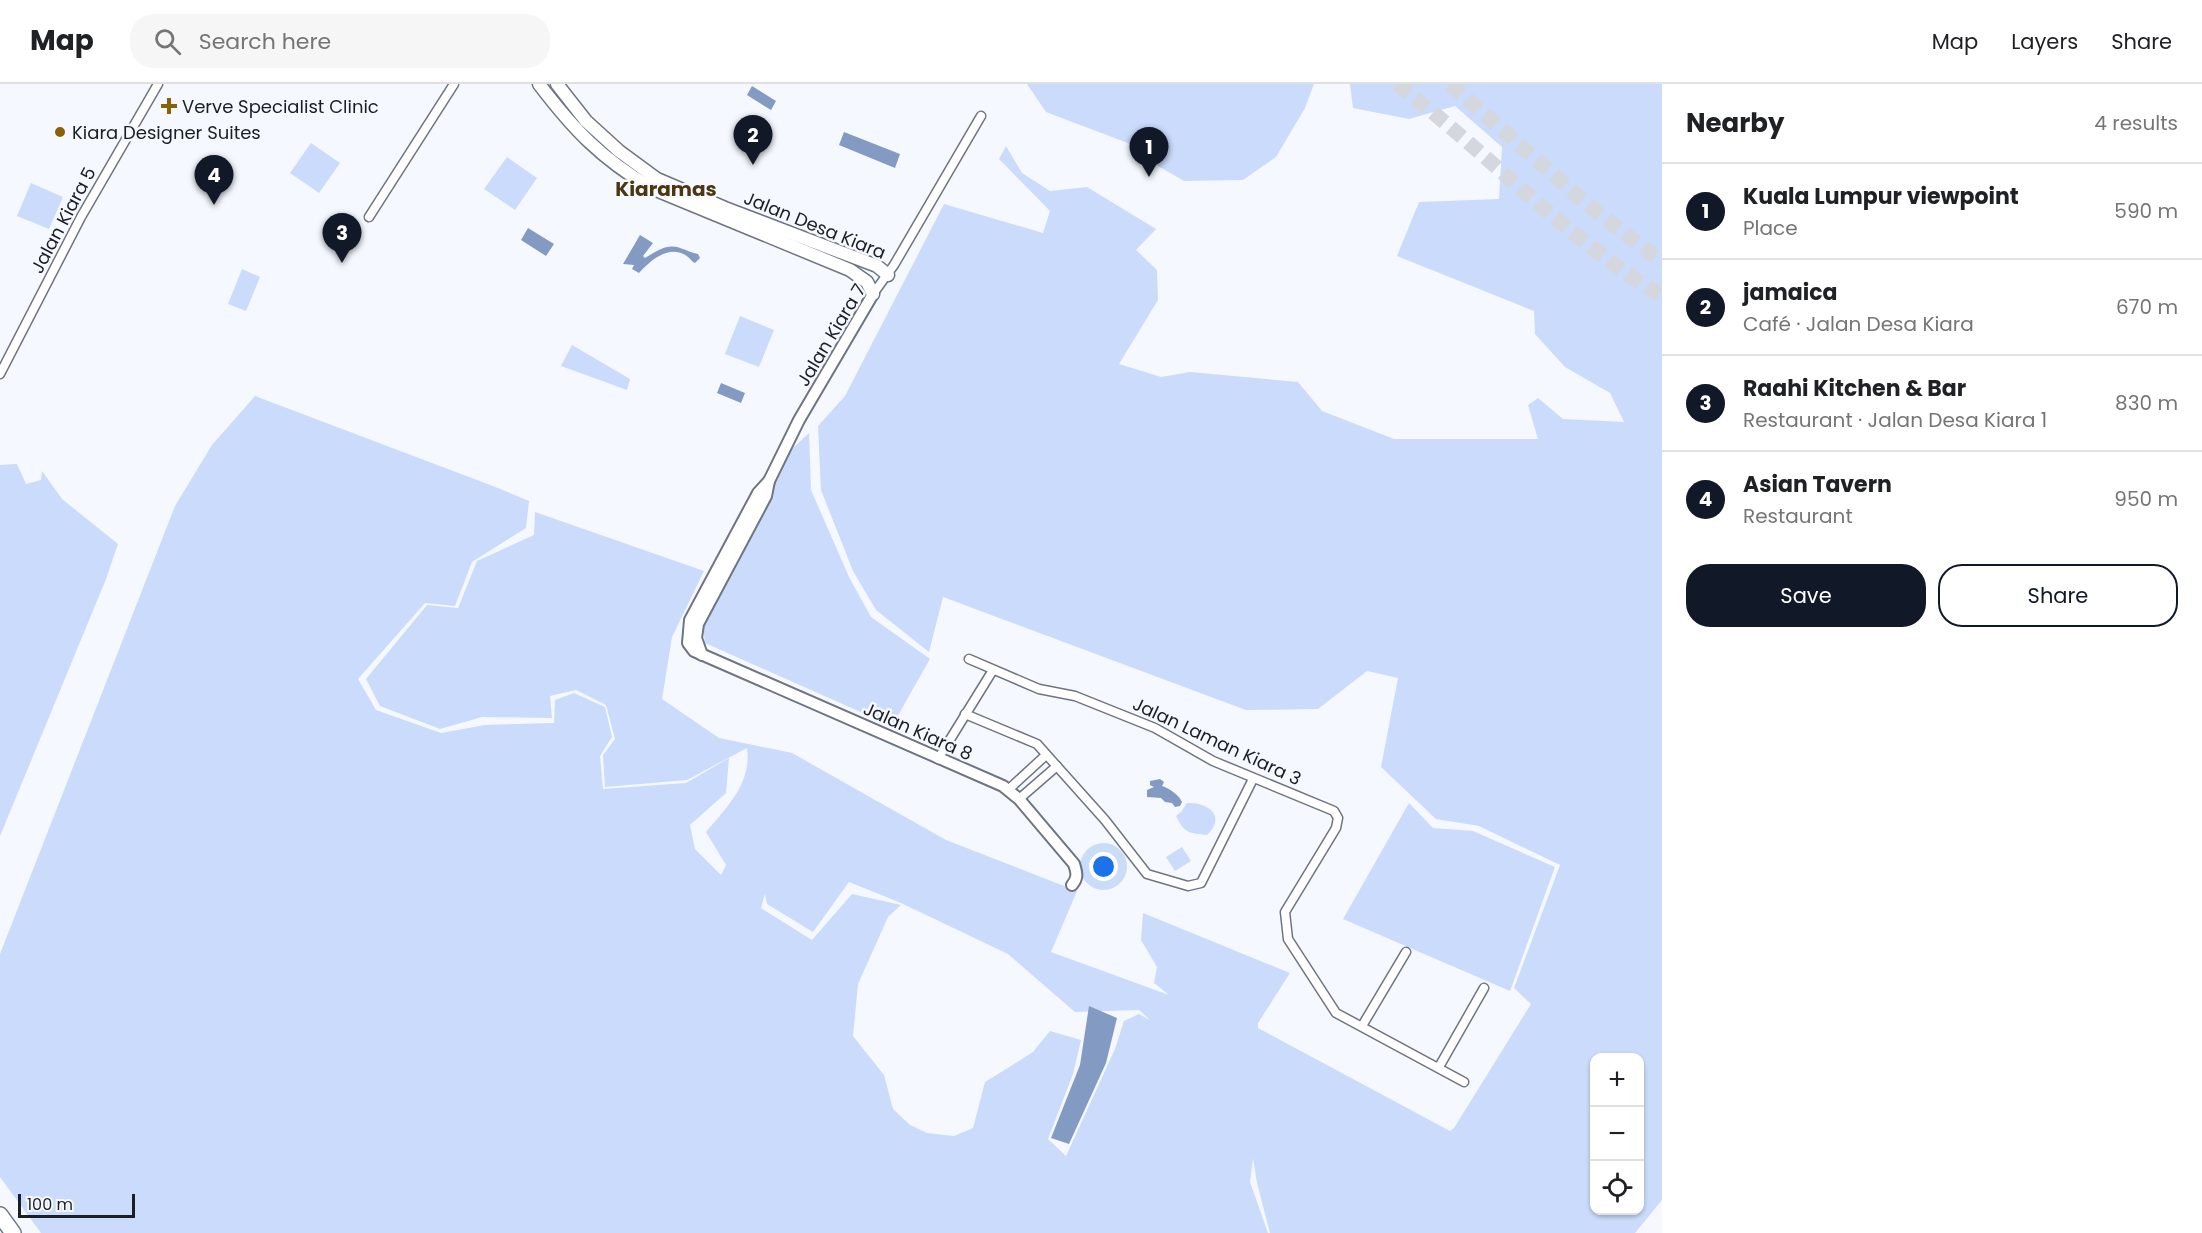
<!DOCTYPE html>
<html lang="en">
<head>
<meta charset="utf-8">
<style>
  body { margin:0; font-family:Poppins,sans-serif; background:#f6f6f6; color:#202124 }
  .controls { position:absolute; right:18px; bottom:18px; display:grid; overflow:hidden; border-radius:12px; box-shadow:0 2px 4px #0004 }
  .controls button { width:54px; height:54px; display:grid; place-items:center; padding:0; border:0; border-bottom:2px solid #e0e0e0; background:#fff; color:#202124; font:30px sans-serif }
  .scale { position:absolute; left:18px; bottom:15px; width:117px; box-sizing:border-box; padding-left:6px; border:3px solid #1b1e23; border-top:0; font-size:16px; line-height:21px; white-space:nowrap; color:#1b1e23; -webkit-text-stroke:4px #f5f8fe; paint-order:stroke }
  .you { position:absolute; left:1104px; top:783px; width:21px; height:21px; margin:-15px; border:4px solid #fff; border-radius:50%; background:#1a73e8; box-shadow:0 0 0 9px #1a73e833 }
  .badge { display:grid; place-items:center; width:39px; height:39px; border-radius:50%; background:#111827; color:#fff; font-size:20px; font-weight:700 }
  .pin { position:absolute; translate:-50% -50px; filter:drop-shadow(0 2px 3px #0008) }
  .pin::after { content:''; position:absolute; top:32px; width:21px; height:18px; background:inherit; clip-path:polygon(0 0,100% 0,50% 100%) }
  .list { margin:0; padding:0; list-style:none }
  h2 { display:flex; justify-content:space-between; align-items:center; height:78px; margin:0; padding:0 24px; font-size:26px }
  h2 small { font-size:20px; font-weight:400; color:#757577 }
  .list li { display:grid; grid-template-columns:39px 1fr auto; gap:18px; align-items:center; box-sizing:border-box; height:96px; padding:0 24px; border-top:2px solid #e0e0e0 }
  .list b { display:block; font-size:22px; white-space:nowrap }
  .list p { margin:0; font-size:20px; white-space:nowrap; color:#757577 }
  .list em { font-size:20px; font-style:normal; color:#757577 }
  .actions { display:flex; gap:12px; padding:18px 24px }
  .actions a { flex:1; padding:14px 0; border:2px solid #111827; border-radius:24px; text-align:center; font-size:21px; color:#111827 }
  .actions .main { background:#111827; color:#fff }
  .icon { flex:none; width:33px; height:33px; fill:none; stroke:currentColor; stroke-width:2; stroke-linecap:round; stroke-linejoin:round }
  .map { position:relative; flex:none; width:1662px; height:1149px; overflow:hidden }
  header { display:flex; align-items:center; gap:36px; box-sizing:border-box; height:84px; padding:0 30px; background:#fff; border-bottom:2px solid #e0e0e0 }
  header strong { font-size:28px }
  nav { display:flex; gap:33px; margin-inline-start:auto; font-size:21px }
  .search { width:420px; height:54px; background:#f6f6f6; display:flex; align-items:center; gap:15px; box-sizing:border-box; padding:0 21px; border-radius:24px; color:#757577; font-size:22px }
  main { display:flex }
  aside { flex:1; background:#fff }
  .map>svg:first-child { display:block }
  .green { fill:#cadbfb; fill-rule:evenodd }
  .water { fill:#839ac2 }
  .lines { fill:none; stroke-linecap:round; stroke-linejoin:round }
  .motorway-tunnel { stroke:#d4d7dd; stroke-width:15; stroke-dasharray:15 8; stroke-linecap:butt }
  .minor-casing { stroke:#6e7582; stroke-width:11 }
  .tertiary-casing { stroke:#6e7582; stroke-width:14 }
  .secondary-casing { stroke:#6e7582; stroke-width:15 }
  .motorway-casing { stroke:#6e7582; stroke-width:18 }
  .minor { stroke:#fff; stroke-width:8 }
  .tertiary { stroke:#fff; stroke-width:10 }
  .secondary { stroke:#fff; stroke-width:12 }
  .motorway { stroke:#fff; stroke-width:15 }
  .poi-dot { fill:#896301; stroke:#f5f8fe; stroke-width:2 }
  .labels { text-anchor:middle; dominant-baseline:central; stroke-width:5; stroke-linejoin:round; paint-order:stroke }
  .poi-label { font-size:18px; fill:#1b1e23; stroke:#f5f8fe; text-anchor:start }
  .street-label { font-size:18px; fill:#1b1e23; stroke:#f5f8fe }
  .neighbourhood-label { font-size:20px; font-weight:bold; fill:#4a3710; stroke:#f5f8fe }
</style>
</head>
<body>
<header>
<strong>Map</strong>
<div class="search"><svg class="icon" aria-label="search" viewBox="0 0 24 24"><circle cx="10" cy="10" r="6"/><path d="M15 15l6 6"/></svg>Search here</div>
<nav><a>Map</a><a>Layers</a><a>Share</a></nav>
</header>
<main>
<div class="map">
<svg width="1662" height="1149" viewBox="0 0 1662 1149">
  <rect width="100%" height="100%" fill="#f5f8fe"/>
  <g class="green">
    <polygon points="1027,0 1314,0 1305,24 1276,73 1243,96 1184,97 1139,71 1141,64 1046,28"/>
    <path d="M1350 0H1662V1116L1635 1149H1270L1257 1099 1253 1074 1250 1098 1268 1149H41L0 1093V870L175 422 212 361 255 312 498 404 529 417 526 444 472 478 455 522 425 519 358 595 376 626 441 649 485 641 554 639 555 616 574 609 605 623 612 653 600 672 603 705 686 699 729 674 726 709 690 741 695 765 721 791 726 781 706 748C727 723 752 699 747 664L687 696 605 703 603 671 615 655 606 621 576 606 550 612 552 634 482 633 440 645 380 622 366 595 427 521 458 524 477 477 534 451 535 428 704 487 672 553 662 615 719 654 792 669 946 756 1077 807 1051 868 1169 911 1154 899 1157 883 1141 856 1143 829 1290 889 1258 939V944L1450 1047 1454 1044 1531 920 1514 904 1560 781 1479 742 1436 735 1381 683 1398 594 1367 587 1318 625 1246 626 943 513 929 568 876 526 853 487 821 406 818 342 845 312 944 120 1043 149 1050 127 999 75 1006 62 1022 89 1050 107 1087 103 1156 145 1136 166 1157 186 1158 216 1119 280 1161 293 1190 288 1298 298 1322 327 1394 355H1538L1528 321 1538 314 1563 335 1624 338 1610 309 1565 283 1535 250 1534 227 1397 172 1419 118 1499 115 1502 63 1455 22 1409 35 1353 24ZM849 798 901 819 1008 870 1075 928 1139 926 1150 936 1139 930 1124 937 1115 965 1066 1072 1048 1055 1073 990 1081 956 1050 947 1033 968 985 998 973 1044 954 1052 927 1049 910 1041 893 1025 884 991 853 952 858 900 888 833 901 821 852 810 812 856 761 824 765 810 767 820 813 848ZM1594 974H1640V1126H1594Z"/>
    <polygon points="311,59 340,79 319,109 290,89"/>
    <polygon points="507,73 537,94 515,126 484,105"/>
    <polygon points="31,99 63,113 49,145 17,132"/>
    <polygon points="242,185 260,193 246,227 228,220"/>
    <polygon points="740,232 774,246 759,283 725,270"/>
    <polygon points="572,261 630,295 627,306 561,282"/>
    <polygon points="809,349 811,406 849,493 871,533 930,575 892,642 705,559 702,535 792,365"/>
    <polygon points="17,380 26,400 41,396 42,387 62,415 118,460 106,495 0,752 0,381"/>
    <path d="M1187 719C1208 718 1227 732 1207 751 1189 749 1185 750 1176 732L1181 728Z"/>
    <polygon points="1409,719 1433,744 1473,747 1555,783 1510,907 1343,835"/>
    <polygon points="1182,763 1191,777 1175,787 1166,773"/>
  </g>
  <g class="water">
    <polygon points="752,2 776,17 771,26 747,11"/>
    <polygon points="844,48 900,70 895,84 839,61"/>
    <polygon points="528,144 554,160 546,172 521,156"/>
    <path d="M640 151 653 159 643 172 645 174C657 167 668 158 683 165 689 167 692 169 698 170L700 174 695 179C692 178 691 175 688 173 670 159 651 176 639 189L632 185 634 181 623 180Z"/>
    <polygon points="721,299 745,309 741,319 717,309"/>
    <path d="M1160 695 1164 698 1162 702C1169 704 1180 712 1182 718L1180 722 1175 723 1172 719 1165 718 1161 714 1147 713V706L1154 703 1150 701V697Z"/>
    <polygon points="1089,922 1117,934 1106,979 1069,1060 1051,1054 1080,981"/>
  </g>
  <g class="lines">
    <g class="motorway-tunnel">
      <path d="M1397 0C1487 68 1565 154 1662 212"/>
      <polyline points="1450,0 1588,121 1662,178"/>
    </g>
    <defs>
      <g id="minor">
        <polyline points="369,133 454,0"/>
        <polyline points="873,210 894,181 981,32"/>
        <polyline points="0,290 81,133 158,0"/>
        <polyline points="969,575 1039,605 1075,612 1155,644 1213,677 1334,727 1338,734 1336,744 1285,828 1288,855 1336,929 1464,998"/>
        <polyline points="965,630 1037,660 1105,736 1147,790 1188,802 1201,799 1253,695"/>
        <polyline points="938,675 993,586"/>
        <polyline points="1009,705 1046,671"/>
        <polyline points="1019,715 1057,682"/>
        <polyline points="1362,942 1406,868"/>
        <polyline points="1439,983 1484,904"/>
      </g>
      <g id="tertiary">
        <path d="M769 397 758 409 690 536 688 559 694 567 1003 702 1019 715 1074 780C1077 789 1078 794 1072 801"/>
        <polyline points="702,571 696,554 698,540 766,412 769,397 799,336 873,210"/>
      </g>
      <g id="secondary">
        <path d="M539 0C574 46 601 74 651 104L850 186 867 198 873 210"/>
        <polyline points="557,0 586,37 619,67 657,95 725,124 877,182 888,191"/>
      </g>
      <polyline id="motorway" points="0,1131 13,1149"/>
    </defs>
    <use href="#minor" class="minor-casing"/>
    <use href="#tertiary" class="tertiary-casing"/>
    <use href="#secondary" class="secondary-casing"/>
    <use href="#motorway" class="motorway-casing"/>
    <use href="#minor" class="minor"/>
    <use href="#tertiary" class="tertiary"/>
    <use href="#secondary" class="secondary"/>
    <use href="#motorway" class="motorway"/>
  </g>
  <g class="poi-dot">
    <path d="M166 13h6v6h6v6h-6v6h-6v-6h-6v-6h6z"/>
    <circle cx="60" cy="48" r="6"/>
  </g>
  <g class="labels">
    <g class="poi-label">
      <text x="182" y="22">Verve Specialist Clinic</text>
      <text x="72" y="48">Kiara Designer Suites</text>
    </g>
    <g class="street-label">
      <text transform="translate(63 136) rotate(-62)">Jalan Kiara 5</text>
      <text transform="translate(815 141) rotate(22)">Jalan Desa Kiara</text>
      <text transform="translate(831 251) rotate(-59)">Jalan Kiara 7</text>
      <text transform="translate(918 647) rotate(24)">Jalan Kiara 8</text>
      <text transform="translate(1217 657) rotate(25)">Jalan Laman Kiara 3</text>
    </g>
    <g class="neighbourhood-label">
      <text x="666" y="105">Kiaramas</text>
    </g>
  </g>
</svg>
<div class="controls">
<button>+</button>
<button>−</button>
<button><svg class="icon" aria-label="locate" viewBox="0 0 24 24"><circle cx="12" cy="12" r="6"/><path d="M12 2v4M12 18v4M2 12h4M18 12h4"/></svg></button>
</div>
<div class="scale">100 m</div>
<div class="you"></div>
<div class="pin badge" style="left:1149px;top:93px">1</div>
<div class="pin badge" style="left:753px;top:81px">2</div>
<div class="pin badge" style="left:342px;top:179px">3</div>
<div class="pin badge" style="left:214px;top:121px">4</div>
</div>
<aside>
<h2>Nearby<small>4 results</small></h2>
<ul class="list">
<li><span class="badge">1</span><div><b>Kuala Lumpur viewpoint</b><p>Place</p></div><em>590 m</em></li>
<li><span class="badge">2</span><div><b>jamaica</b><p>Café · Jalan Desa Kiara</p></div><em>670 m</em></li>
<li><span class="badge">3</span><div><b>Raahi Kitchen &amp; Bar</b><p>Restaurant · Jalan Desa Kiara 1</p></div><em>830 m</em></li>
<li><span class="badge">4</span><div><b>Asian Tavern</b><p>Restaurant</p></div><em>950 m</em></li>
</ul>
<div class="actions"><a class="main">Save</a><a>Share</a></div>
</aside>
</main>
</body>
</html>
